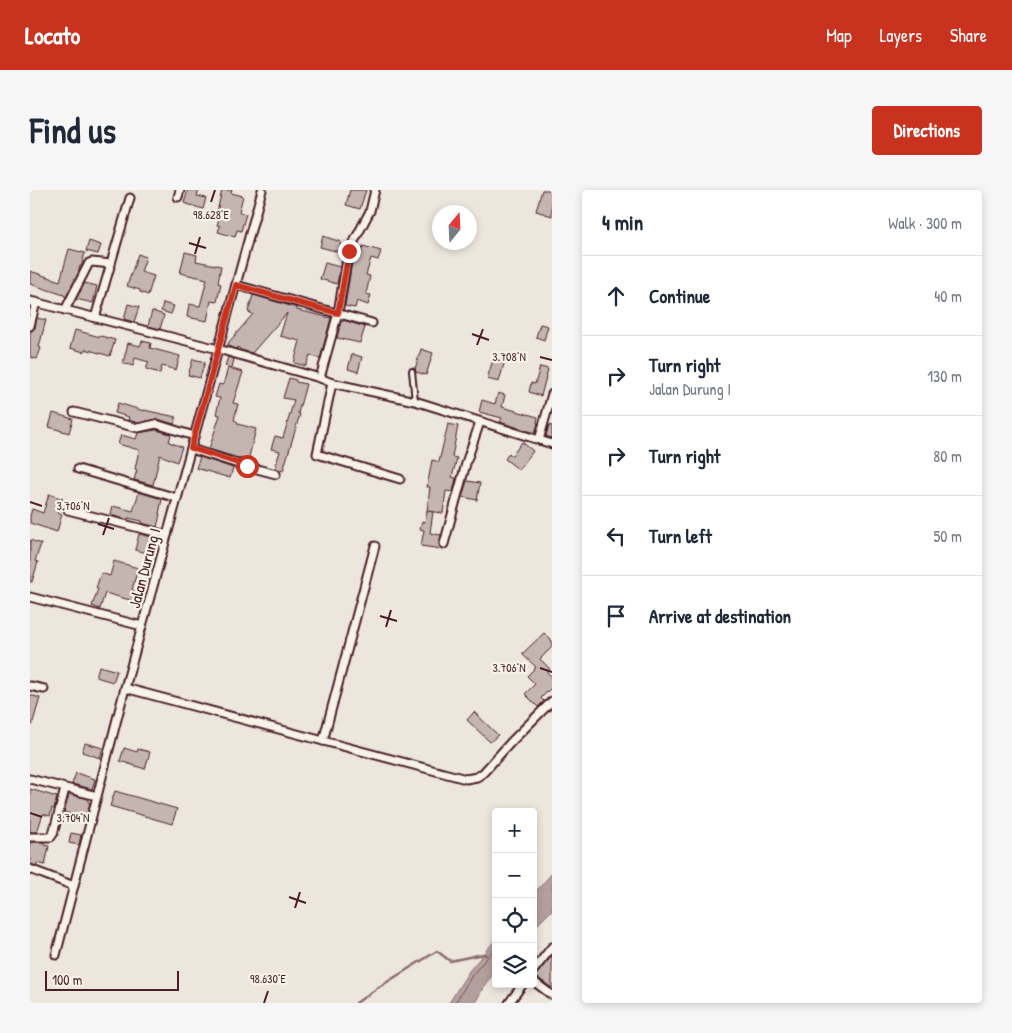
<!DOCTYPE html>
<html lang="en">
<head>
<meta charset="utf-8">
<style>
  body { margin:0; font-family:"Patrick Hand",sans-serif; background:#f6f6f7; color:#1f2937 }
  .controls { position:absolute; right:15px; bottom:15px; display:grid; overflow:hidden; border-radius:5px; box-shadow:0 2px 8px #0003 }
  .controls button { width:45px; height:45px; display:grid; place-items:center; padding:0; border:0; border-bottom:1px solid #e0e1e3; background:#fff; color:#1f2937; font:25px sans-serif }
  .compass { position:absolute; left:402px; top:15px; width:45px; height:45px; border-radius:50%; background:#fff; box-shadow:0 2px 8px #0003; rotate:18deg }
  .scale { position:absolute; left:15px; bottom:12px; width:134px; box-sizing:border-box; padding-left:5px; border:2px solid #4a1f2b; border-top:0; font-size:14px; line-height:18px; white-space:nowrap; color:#4a1f2b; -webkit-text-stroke:4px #f7f3e8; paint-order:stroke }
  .stop { position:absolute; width:15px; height:15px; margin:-11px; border:4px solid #c8321e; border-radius:50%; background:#fff }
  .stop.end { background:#c8321e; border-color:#fff; box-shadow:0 1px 5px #0008 }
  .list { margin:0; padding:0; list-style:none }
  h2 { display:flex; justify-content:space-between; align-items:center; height:65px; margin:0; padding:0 20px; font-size:21px }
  h2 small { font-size:16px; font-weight:400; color:#747a83 }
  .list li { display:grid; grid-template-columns:32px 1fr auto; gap:15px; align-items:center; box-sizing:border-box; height:80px; padding:0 20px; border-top:1px solid #e0e1e3 }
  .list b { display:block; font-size:19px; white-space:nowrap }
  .list p { margin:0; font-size:16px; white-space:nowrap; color:#747a83 }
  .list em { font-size:16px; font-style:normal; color:#747a83 }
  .icon { flex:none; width:28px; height:28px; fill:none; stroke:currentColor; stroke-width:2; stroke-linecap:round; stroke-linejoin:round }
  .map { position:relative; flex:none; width:522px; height:813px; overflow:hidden; border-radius:5px }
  header { display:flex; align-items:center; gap:30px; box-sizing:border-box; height:70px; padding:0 25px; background:#c8321e; color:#fff }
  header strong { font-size:24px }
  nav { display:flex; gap:28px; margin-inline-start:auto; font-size:18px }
  .intro { display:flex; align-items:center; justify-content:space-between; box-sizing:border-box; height:120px; padding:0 30px }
  h1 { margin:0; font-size:35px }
  .button { padding:12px 22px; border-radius:5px; background:#c8321e; color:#fff; font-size:18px; font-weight:700 }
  main { display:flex; gap:30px; padding:0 30px }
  aside { flex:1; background:#fff; border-radius:5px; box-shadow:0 2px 8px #0003 }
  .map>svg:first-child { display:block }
  .water { fill:#b39f9d; stroke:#896c6f }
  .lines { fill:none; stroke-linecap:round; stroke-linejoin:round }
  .shore { stroke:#745259; stroke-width:1 }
  .stream { stroke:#896c6f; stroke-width:2.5 }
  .building { fill:#c4b5b0; stroke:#4a1f2b }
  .service-casing { stroke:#4a1f2b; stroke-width:8 }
  .minor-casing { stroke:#4a1f2b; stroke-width:11 }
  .service { stroke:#f7f3e8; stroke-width:4 }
  .minor { stroke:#f7f3e8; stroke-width:7 }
  .route { stroke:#c8321e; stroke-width:6 }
  .ticks { fill:none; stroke:#4a1f2b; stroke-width:2 }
  .labels { text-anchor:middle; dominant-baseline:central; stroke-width:4.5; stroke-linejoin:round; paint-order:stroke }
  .street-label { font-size:16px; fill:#4a1f2b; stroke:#f7f3e8 }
  .ticks-label { font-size:12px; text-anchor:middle; fill:#4a1f2b; stroke:#f7f3e8; stroke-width:4.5; stroke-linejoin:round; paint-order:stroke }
</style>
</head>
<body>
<header>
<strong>Locato</strong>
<nav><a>Map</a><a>Layers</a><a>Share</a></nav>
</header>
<div class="intro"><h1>Find us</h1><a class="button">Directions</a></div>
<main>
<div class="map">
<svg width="522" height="813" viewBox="0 0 522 813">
  <rect width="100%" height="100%" fill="#ece6dd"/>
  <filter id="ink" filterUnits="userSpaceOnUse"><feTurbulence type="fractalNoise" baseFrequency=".02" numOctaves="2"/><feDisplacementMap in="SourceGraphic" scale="10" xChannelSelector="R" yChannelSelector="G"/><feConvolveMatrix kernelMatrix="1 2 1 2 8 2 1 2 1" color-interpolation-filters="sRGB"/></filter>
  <g filter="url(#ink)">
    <g class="water">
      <polygon points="522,683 522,720 503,739 503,705"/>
      <polygon points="466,749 466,781 456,793 445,813 419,813 439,781"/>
    </g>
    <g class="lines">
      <polyline class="shore" points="425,813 443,784 466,757"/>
      <polyline class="stream" points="326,813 349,797 407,761 420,771 453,764 456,765"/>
    </g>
    <g class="building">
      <polygon points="158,0 169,0 167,6 176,8 173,19 154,13"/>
      <polygon points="192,0 202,0 201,3 213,6 209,22 216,24 211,41 207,40 205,47 188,42 190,36 187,35 191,23 187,22"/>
      <polygon points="320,0 336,0 330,19 316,15"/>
      <polygon points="512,0 522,0 522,26 506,21"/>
      <polygon points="293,46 311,52 309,62 290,57"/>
      <polygon points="59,51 71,55 68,64 56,61"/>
      <polygon points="333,56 351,61 348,70 341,68 336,85 340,86 336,104 341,105 338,115 327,111 325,118 315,116 323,66 330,67"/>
      <polygon points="39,59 55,63 51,77 50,76 48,84 36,107 34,106 34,105 0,94 0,81 30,91"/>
      <polygon points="155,62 167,65 166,71 191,76 188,93 191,94 187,112 181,111 177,131 157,127 159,114 170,116 177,89 150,83"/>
      <polygon points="108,64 116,67 111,82 124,86 118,105 110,102 110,100 97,96"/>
      <polygon points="295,73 310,77 307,94 290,89"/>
      <polygon points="55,93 67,96 63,113 46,109"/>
      <polygon points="223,105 267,118 267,120 301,128 290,169 280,165 276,176 264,173 270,151 250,146 257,123 222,163 211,160 208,157 207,159 197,156 199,152 223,124 218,122"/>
      <polygon points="133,113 144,116 141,124 131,121"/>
      <polygon points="98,114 109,117 104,132 94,129"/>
      <polygon points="122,121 134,125 130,139 118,136"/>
      <polygon points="7,128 16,130 9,157 11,158 7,169 0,167 0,144 1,141 5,138"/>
      <polygon points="313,130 335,137 330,153 307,148 311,131 313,132"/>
      <polygon points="510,134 518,136 514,150 506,147"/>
      <polygon points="45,140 70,147 71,146 85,150 80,166 55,159 54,162 40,158"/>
      <polygon points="112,151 121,153 120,158 150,166 146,180 132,176 130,183 116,179 119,172 105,168 103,176 93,173 98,153 110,156"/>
      <polygon points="391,159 403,163 396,185 386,182 385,179"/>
      <polygon points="322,164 332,167 328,182 318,179"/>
      <polygon points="198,167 204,169 202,178 195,176"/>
      <polygon points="464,167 475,170 469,192 457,189"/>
      <polygon points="163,169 175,172 170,188 158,185"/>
      <polygon points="510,177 518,179 511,206 499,202 501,193 505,194"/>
      <polygon points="198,178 213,182 203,213 208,214 204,230 208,232 208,234 226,239 218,271 179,259 190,225 186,224 190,208 185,207 189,194 193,195"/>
      <polygon points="259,188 266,190 266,192 276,194 268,223 270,224 253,281 245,278 250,261 241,259 245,246 253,248 264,210 253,208"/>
      <polygon points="468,203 475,205 472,217 508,227 507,233 508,233 505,243 470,232 472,228 449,222 452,210 465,214"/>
      <polygon points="88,213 114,221 114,220 146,227 144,234 127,229 108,233 98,230 99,227 85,223"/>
      <polygon points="23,223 43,229 39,243 19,237"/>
      <polygon points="418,234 428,236 422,267 427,268 422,287 426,288 423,302 416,301 413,323 397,321 400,297 397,297 402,270 409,272"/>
      <polygon points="519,235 522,236 522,248 516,246"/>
      <polygon points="126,240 141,244 139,252 152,257 147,272 130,265 123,295 104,290 107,280 105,279 109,260 88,254 91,245 106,249 108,243"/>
      <polygon points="492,252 503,261 489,280 475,269 479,263 482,266"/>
      <polygon points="170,267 203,278 200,288 166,278"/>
      <polygon points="437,291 450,293 447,310 432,307"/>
      <polygon points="109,302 132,309 129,324 130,324 127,337 112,333 112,331 98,328 98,330 81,325 83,316 103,321"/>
      <polygon points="19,304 33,309 28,323 32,324 27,342 0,333 0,326 2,319 13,323"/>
      <polygon points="397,321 403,322 400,343 411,345 409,355 412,359 391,356 394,340 390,339 392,331 395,332"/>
      <polygon points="109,344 126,348 122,364 105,360"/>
      <polygon points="0,350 11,354 5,371 8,372 2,392 0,392"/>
      <polygon points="84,371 108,378 102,400 109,402 107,412 75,403 70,419 62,416 68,399 66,398 71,383 80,386"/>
      <polygon points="514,443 522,451 522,457 510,469 520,479 517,482 522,487 522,497 511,508 514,511 508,517 495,504 505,494 497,486 506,477 492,464"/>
      <polygon points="69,476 87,481 83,492 66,487"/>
      <polygon points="0,505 10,508 2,535 0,535"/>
      <polygon points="444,522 468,545 460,552 437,530"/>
      <polygon points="55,553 73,558 70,568 52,562"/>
      <polygon points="94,558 107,562 108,559 120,562 115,579 90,571"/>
      <polygon points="46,583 65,589 62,599 42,594"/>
      <polygon points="0,599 27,607 24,619 22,618 20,626 13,624 7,642 0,642"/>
      <polygon points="85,601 147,619 142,634 80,616"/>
      <polygon points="39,604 58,609 58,612 60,613 56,629 34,622"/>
      <polygon points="41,643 51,645 49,655 39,653"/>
      <polygon points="0,652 14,652 14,655 19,656 15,675 7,673 6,676 0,674"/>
      <polygon points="522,766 522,798 505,786"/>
    </g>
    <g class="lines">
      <defs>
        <polyline id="service" points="382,181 385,211"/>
        <g id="minor">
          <polyline points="148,7 150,0"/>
          <polyline points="206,95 342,133"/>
          <polyline points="0,111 188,159 290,188 302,193 385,211 522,254"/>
          <polyline points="35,120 59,73 62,72 81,74"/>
          <polyline points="65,128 100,8"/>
          <polyline points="0,136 6,112"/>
          <polyline points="290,188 308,123 318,63 340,21 345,0"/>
          <polyline points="302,193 287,264 370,289"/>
          <polyline points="44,222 108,238 126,234 164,246"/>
          <polyline points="509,250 522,204"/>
          <polyline points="161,259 208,274 246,284"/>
          <polyline points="48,279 147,308"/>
          <polyline points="38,320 137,345"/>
          <polyline points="414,354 437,270 450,232"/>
          <polyline points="0,407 112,436"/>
          <polyline points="0,496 14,499"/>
          <polyline points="95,498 436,589 447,587 453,583 481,552 522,511"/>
          <polyline points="293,551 345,356"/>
          <polyline points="0,589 67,606"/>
          <polyline points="0,647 21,647 23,644 35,599"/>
          <polyline points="0,679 44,696"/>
          <polyline points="26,765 95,498 232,0"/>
          <polyline points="503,781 522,757"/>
          <polyline points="503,791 522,805"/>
          <polyline points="479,813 493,794"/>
        </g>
      </defs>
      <use href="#service" class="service-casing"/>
      <use href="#minor" class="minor-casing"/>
      <use href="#service" class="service"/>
      <use href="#minor" class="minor"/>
    </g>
  </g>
  <g class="lines" filter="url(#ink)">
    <polyline class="route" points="217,276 161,258 206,95 273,114 308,123 319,61"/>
  </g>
  <path class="ticks" d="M181 12 185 0M159 53 176 58M165 64 170 47M442 144 459 150M447 155 453 139M510 167 522 170M0 312 12 316M68 334 84 339M73 345 79 328M350 426 367 431M356 437 361 420M510 478 522 482M0 623 12 627M259 707 276 713M265 718 270 702M234 813 238 801"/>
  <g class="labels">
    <g class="street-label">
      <text transform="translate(114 378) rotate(-75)">Jalan Durung I</text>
    </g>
  </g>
  <g class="ticks-label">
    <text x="181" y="29">98.628°E</text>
    <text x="479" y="171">3.708°N</text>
    <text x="43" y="320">3.706°N</text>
    <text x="479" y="482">3.706°N</text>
    <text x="43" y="632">3.704°N</text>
    <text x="238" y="793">98.630°E</text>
  </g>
</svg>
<div class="controls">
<button>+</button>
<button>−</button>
<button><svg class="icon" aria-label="locate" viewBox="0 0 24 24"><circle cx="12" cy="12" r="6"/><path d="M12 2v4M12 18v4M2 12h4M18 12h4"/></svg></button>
<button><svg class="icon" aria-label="layers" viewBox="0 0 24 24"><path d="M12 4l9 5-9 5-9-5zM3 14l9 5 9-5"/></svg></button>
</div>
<svg class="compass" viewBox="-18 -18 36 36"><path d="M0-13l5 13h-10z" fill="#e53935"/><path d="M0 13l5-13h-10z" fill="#747a83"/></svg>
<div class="scale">100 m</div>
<div class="stop" style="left:217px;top:276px"></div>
<div class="stop end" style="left:319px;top:61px"></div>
</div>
<aside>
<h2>4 min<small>Walk · 300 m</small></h2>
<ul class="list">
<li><svg class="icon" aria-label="ahead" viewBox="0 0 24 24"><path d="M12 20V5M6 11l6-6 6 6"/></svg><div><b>Continue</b></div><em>40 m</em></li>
<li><svg class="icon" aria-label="right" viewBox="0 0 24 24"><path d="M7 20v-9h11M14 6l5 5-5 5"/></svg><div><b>Turn right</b><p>Jalan Durung I</p></div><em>130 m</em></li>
<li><svg class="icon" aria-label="right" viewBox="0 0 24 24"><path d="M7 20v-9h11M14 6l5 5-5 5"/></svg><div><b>Turn right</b></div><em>80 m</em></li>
<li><svg class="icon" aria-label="left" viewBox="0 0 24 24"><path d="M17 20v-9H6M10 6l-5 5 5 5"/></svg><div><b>Turn left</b></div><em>50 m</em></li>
<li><svg class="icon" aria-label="arrive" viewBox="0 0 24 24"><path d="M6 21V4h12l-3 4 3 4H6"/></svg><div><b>Arrive at destination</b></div></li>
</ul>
</aside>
</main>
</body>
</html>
